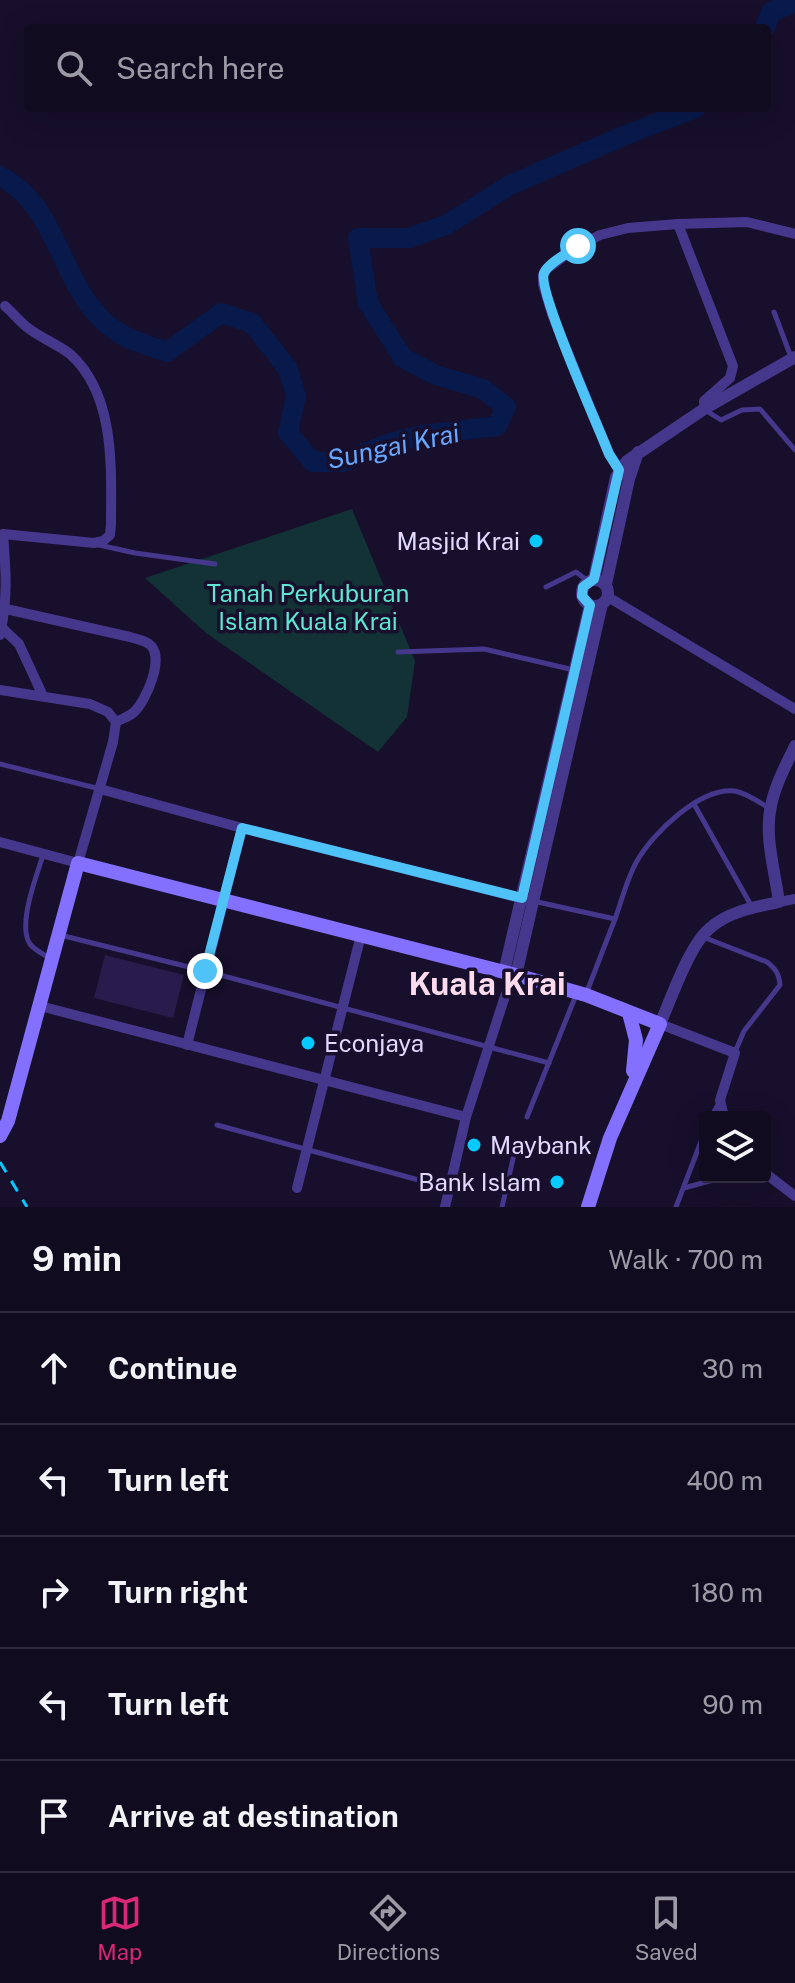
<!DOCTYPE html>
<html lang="en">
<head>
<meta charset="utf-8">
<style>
  body { margin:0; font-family:"Public Sans",sans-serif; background:#1e192d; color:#f1f3f6 }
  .controls { position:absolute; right:24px; bottom:24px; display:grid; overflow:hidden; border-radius:8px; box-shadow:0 8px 32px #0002 }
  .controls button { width:72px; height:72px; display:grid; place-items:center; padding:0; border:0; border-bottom:2px solid #302b3e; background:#110b20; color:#f1f3f6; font:40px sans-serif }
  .stop { position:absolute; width:24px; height:24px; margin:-18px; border:6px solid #4fc3f7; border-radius:50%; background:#fff }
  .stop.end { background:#4fc3f7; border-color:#fff; box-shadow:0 2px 8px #0008 }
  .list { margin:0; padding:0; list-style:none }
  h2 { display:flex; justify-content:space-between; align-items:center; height:104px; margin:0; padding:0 32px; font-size:34px }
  h2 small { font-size:26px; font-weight:400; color:#9c9ba5 }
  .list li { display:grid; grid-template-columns:52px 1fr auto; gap:24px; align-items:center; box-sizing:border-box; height:112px; padding:0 32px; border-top:2px solid #302b3e }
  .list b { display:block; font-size:30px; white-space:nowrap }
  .list em { font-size:26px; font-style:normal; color:#9c9ba5 }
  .icon { flex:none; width:44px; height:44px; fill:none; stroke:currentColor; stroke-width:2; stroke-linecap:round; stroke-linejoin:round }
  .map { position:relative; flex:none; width:795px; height:1207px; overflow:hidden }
  .search { position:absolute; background:#110b20; box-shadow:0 8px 32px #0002; left:24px; right:24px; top:24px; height:88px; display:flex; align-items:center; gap:20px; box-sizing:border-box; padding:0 28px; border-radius:8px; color:#9c9ba5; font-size:30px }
  .sheet { height:664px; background:#110b20 }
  nav { display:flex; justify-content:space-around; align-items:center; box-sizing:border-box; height:112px; border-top:2px solid #302b3e; background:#110b20; font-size:22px; color:#9c9ba5 }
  nav a { display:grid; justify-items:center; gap:4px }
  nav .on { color:#db2777 }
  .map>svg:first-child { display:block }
  .green { fill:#123235 }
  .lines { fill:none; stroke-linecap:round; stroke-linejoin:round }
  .river { stroke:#08194b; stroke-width:20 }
  .building { fill:#2a1b4d }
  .service { stroke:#45388c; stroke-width:5 }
  .minor { stroke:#45388c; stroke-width:10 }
  .tertiary { stroke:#45388c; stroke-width:12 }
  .secondary { stroke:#8470ff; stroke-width:14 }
  .rail { stroke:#05caff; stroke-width:3; stroke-dasharray:12 10; stroke-linecap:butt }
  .route { stroke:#4fc3f7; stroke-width:10 }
  .poi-dot { fill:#05caff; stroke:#170f2b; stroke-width:3 }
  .labels { text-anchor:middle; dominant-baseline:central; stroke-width:7; stroke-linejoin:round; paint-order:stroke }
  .poi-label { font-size:24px; fill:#e2d9ff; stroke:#170f2b; text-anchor:end }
  .park-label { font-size:24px; fill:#5ee6d4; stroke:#170f2b }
  .water-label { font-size:26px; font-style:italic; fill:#67a7ff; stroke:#170f2b }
  .district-label { font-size:32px; font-weight:bold; fill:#ffdbee; stroke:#170f2b }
</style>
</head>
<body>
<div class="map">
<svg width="795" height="1207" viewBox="0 0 795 1207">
  <rect width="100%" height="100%" fill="#170f2b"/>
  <polygon class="green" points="352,509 415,661 407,717 378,752 206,633 145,578"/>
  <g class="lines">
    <g class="river">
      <polyline points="765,28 771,12 795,2"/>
      <path d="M0 176C63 209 59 293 116 331 130 341 150 346 167 352L221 313 252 323 288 369 296 396 288 433 313 462H343L390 443 423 435 497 426 506 407 483 389 436 375 403 358 368 303 358 238H409L446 225 510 185 623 136 696 108"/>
    </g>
  </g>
  <polygon class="building" points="105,955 184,975 173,1018 94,998"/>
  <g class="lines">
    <g class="service">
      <polyline points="774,312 791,357"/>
      <polyline points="705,410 721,420 742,410 760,409 795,450"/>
      <polyline points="99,545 135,553 215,564"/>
      <polyline points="546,587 576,572 588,581"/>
      <polyline points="398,652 484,649 574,670"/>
      <polyline points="0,764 100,789"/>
      <polyline points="694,804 752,907"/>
      <path d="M43 855C37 875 17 925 30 944 34 950 45 955 51 959"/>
      <path d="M533 901 615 919C622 900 627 878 637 861 653 833 700 787 735 791 746 793 759 802 769 808"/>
      <polyline points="60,935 205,971 549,1063"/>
      <path d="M703 937 767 962C776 969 779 974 780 985L744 1031 735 1052"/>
      <polyline points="586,994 615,919"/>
      <polyline points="527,1117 576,995"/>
      <polyline points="711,1117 720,1101"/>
      <polyline points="217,1125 448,1188"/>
      <polyline points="684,1188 724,1177"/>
      <polyline points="502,1207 515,1150"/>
      <polyline points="676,1207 705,1131"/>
    </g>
    <g class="minor">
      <polyline points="678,224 733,366 730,378 704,401 704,409"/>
      <polyline points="624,475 609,454 552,314 543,284 543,275 547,269 578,246 600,235 628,228 678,224 747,222 795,234"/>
      <polyline points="608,597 795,709"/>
      <path d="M6 609 130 637C136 639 144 640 149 644 166 656 146 702 133 713 128 717 121 719 116 722"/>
      <polyline points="2,628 19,644 43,696"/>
      <path d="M0 635C8 598 6 571 3 534L94 543 103 541 110 535 111 524C111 469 116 395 70 354 57 344 41 338 28 328 20 322 13 313 5 306"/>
      <polyline points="0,690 90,704 108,712 116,722 113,742 78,863 0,842"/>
      <polyline points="100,789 242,828 528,900"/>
      <polyline points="779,902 795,899"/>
      <polyline points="40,1006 466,1117"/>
      <polyline points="660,1024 735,1053 720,1100 724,1117"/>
      <polyline points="187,1045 242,828"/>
      <polyline points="765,1173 795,1196"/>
      <polyline points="297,1188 361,935"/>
      <polyline points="445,1207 466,1117 505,996 516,975"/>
    </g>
    <g class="tertiary">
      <polyline points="594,579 616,477 627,461 704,409 795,357"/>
      <circle cx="595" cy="593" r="13"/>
      <polyline points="606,584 629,479 638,452"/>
      <polyline points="504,972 590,605"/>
      <polyline points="516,975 602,604"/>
      <path d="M660 1024C671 999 689 946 709 929 727 912 755 907 779 902 775 872 764 835 771 806 775 785 786 765 795 746"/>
    </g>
    <g class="secondary">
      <polyline points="629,1013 636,1040 633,1071"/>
      <polyline points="0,1136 8,1121 78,863 516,975 586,995 660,1024 610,1138 588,1207"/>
    </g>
    <polyline class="rail" points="0,1162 27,1207"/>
  </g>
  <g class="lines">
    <path class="route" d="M205 971 242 828 522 898 590 605 582 596 583 587 594 579 619 470 609 454C599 428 537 290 544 273 549 262 569 253 578 246"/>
  </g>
  <g class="poi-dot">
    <circle cx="536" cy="541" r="8"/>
    <circle cx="308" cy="1043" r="8"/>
    <circle cx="474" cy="1145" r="8"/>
    <circle cx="557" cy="1182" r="8"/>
  </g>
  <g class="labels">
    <g class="poi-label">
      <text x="520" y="541">Masjid Krai</text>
      <text x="324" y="1043" text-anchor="start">Econjaya</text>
      <text x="490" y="1145" text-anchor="start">Maybank</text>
      <text x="541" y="1182">Bank Islam</text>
    </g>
    <g class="park-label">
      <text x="308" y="593">Tanah Perkuburan<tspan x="308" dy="28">Islam Kuala Krai</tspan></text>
    </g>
    <g class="water-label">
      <text transform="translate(393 446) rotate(-12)">Sungai Krai</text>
    </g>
    <g class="district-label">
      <text x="487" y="983">Kuala Krai</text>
    </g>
  </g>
</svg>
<div class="controls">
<button><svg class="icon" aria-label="layers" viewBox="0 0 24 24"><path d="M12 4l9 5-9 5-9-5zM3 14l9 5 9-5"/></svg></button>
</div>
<div class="stop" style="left:578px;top:246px"></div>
<div class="stop end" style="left:205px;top:971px"></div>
<div class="search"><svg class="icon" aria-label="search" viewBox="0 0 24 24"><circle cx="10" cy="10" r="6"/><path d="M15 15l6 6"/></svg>Search here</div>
</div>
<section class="sheet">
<h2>9 min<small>Walk · 700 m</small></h2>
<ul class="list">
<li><svg class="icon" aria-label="ahead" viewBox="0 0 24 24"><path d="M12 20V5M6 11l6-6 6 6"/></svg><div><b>Continue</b></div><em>30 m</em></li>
<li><svg class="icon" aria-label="left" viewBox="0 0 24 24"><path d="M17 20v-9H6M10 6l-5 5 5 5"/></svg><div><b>Turn left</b></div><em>400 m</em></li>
<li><svg class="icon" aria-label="right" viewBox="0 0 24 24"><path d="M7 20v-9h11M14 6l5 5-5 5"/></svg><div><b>Turn right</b></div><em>180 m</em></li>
<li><svg class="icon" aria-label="left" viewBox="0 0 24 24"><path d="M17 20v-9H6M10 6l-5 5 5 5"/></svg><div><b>Turn left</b></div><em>90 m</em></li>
<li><svg class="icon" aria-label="arrive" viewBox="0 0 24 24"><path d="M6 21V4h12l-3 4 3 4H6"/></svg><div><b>Arrive at destination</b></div></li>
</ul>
</section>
<nav>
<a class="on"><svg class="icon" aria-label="map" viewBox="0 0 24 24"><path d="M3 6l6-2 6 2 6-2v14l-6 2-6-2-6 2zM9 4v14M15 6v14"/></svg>Map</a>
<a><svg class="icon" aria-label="directions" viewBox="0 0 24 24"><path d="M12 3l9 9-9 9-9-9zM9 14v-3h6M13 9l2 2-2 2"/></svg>Directions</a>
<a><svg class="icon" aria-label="saved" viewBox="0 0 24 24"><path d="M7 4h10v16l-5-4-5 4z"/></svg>Saved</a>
</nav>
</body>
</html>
